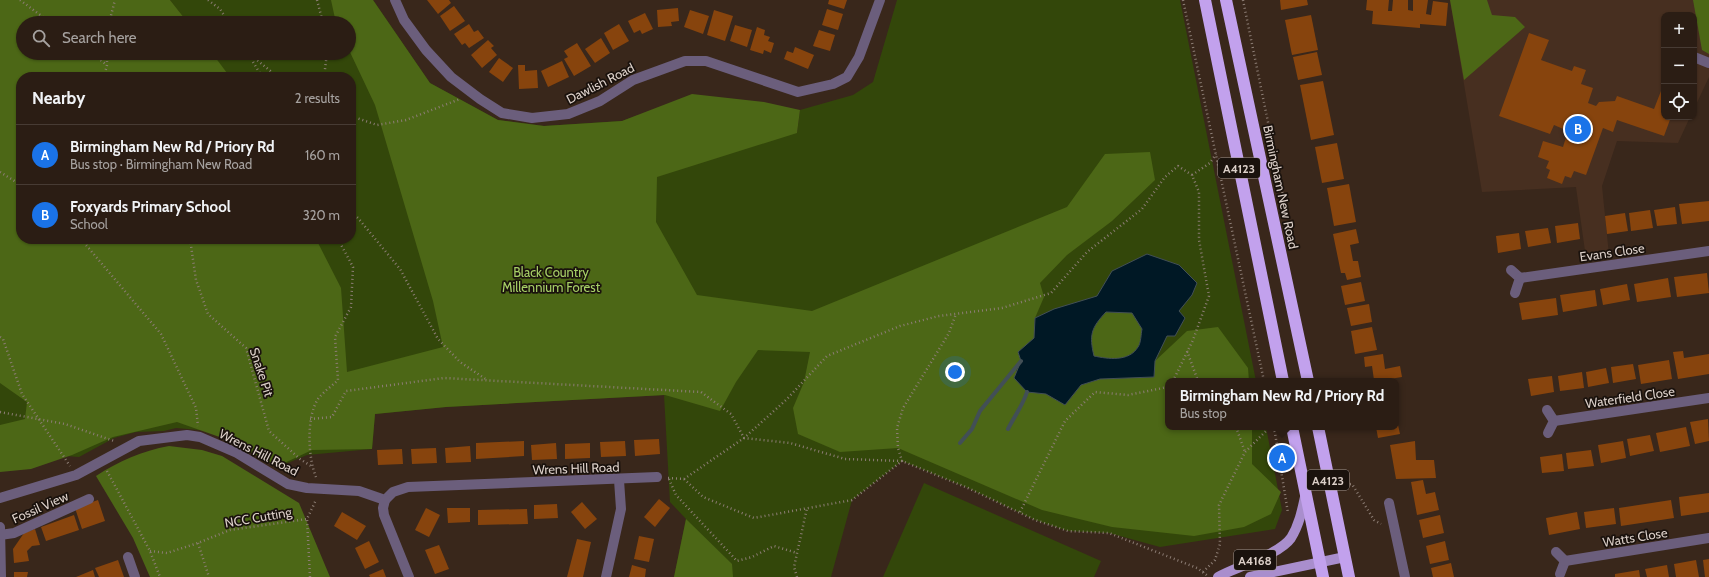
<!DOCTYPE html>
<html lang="en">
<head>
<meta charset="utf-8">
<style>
  body { margin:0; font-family:Cabin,sans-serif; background:#33261d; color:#f1f3f6 }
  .controls { position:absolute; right:12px; top:12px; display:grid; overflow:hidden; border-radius:8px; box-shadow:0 1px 3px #0004 }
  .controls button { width:36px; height:36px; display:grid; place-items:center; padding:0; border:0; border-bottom:1px solid #473b34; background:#2b1d14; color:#f1f3f6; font:20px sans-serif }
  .you { position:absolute; left:955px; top:372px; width:14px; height:14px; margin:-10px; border:3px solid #fff; border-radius:50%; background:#1a73e8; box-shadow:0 0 0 6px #1a73e833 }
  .badge { display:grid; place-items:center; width:26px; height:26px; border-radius:50%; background:#1a73e8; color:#fff; font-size:13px; font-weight:700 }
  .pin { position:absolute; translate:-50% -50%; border:2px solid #fff; box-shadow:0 1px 4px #0006 }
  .popup { position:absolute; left:1165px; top:378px; width:234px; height:52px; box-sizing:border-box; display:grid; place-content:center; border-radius:8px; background:#2b1d14; filter:drop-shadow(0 1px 3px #0005); font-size:13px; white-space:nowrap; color:#a6a2a0 }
  .popup b { font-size:15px; color:#f1f3f6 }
  .popup::after { content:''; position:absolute; left:50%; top:100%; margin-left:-8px; border:8px solid transparent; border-top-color:#2b1d14 }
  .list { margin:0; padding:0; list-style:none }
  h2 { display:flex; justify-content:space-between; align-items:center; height:52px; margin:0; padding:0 16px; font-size:17px }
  h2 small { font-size:13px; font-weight:400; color:#a6a2a0 }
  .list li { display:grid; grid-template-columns:26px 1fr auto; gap:12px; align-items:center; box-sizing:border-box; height:60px; padding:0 16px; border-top:1px solid #473b34 }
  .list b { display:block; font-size:15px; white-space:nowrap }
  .list p { margin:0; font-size:13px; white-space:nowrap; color:#a6a2a0 }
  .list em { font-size:13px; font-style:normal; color:#a6a2a0 }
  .icon { flex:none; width:22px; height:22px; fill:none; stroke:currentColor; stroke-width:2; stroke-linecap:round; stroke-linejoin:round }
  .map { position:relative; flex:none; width:1709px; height:577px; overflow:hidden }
  .search { position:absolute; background:#2b1d14; box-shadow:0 1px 3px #0004; left:16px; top:16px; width:340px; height:44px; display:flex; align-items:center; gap:10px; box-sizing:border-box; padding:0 14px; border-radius:22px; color:#a6a2a0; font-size:15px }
  .panel { position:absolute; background:#2b1d14; box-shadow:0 1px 3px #0004; left:16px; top:72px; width:340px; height:172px; border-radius:16px }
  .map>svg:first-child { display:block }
  .built { fill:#472f20 }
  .green { fill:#33470a; fill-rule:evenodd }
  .forest { fill:#4c6716 }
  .water { fill:#001825; stroke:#424f56; fill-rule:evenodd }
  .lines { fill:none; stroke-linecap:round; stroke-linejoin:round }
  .stream { stroke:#424f56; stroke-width:4 }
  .building { fill:#87440d }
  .path { stroke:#8c7d74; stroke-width:2.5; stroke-dasharray:1 3; stroke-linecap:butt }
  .minor { stroke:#6b5e7c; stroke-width:10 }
  .major { stroke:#a98ecd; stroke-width:10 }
  .highway { stroke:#c2a1ed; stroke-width:12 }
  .labels { text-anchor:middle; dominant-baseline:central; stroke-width:3.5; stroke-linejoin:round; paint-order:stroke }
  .shield { fill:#1a120d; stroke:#a19690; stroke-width:1 }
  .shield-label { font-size:12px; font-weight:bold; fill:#dbcfc8 }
  .street-label { font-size:13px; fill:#dbcfc8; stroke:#1a120d }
  .park-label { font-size:13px; fill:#a7d067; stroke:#1a120d }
</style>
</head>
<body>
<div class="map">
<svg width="1709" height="577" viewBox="0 0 1709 577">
  <rect width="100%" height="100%" fill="#39271b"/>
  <polygon class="built" points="1450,0 1709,0 1709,77 1694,109 1694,15 1664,15 1664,117 1690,117 1678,143 1617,141 1602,186 1609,255 1586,258 1576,187 1482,192"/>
  <g class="green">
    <path d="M0 0 23 23V53H349V23H156L179 12 170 0H373L430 83 498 120 544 126 622 121 638 115 797 133 800 110 853 95 873 82 897 0H1180L1256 381H1168V427H1266L1282 510 1275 529 1160 547 1109 533 1068 531 1035 520 968 488 902 461 852 500 831 577H674L686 519 670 502 664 395 446 407 375 414 372 449 307 455 278 467 210 431 176 428 164 431 136 432 114 438 79 457 53 455 0 469ZM21 77H351V239H21Z"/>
    <polygon points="924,483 1101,561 1094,577 883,577"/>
  </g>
  <g class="forest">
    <polygon points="0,0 170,0 188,23 23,23 23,53 212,53 230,77 21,77 21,239 316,239 341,288 347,372 443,347 433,301 375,105 349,50 349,23 336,23 331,0 373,0 430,83 498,120 544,126 622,121 692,94 764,102 800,110 797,133 657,177 656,222 697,295 812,311 1067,207 1105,154 1150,152 1155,180 1112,221 1067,255 1040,283 1044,297 1035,318 1034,338 1018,352 1021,361 1016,371 1027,392 1046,394 1065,405 1081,385 1100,379 1154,377 1155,361 1187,331 1218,327 1248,368 1249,381 1168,381 1168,427 1252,427 1252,464 1281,492 1271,514 1244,527 1194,536 1112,527 1042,510 898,448 840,452 798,434 793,408 804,382 810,352 758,350 736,382 720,411 665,395 446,407 375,414 372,449 312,450 278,466 228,440 177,422 113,437 72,455 31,469 0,472 0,425 25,419 27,402 0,383"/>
    <polygon points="1450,0 1487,0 1492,15 1515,17 1525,27 1464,80"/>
    <polygon points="1693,0 1709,0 1709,54 1702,50"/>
    <path d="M1106 312 1132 313 1142 329C1141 334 1141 343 1138 347 1129 362 1108 359 1094 357 1089 335 1091 328 1106 312Z"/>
    <path d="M169 446 202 450 222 456 299 503 330 577H150L133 538 96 476C119 461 142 451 169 446Z"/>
    <polygon points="686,519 732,564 733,577 674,577"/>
  </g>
  <path class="water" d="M1147 254 1179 265 1197 283 1192 295 1179 311 1185 318 1175 336H1167L1155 361 1154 377 1100 379 1081 385 1065 405 1046 394 1027 392 1014 378 1021 361 1018 352 1034 338 1035 318 1054 309 1097 296 1112 271ZM1106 312 1132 313 1142 329C1141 334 1141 343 1138 347 1129 362 1108 359 1094 356 1089 335 1091 328 1106 312Z"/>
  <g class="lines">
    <g class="stream">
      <path d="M1008 429C1014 417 1023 405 1027 392"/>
      <polyline points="960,443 972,429 980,411 1021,361"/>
    </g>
  </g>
  <g class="building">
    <polygon points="427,0 449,0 451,3 438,14"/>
    <polygon points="829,0 847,0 844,9 828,4"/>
    <polygon points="1280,0 1307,0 1308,5 1281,10"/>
    <polygon points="1367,0 1389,0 1388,11 1392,11 1393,0 1408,0 1408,10 1413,11 1413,0 1428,0 1426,14 1431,15 1433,1 1448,3 1446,26 1420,24 1420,28 1372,24 1373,11 1366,10"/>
    <polygon points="454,6 465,21 450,31 440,16"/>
    <polygon points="678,8 679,21 671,22 672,26 658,27 657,10"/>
    <polygon points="827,9 843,14 838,30 822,25"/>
    <polygon points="690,10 709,16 703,34 684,27"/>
    <polygon points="714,10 733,16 725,41 707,35"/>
    <polygon points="645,13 653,29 642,34 640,30 634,33 628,21"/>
    <polygon points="1311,15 1318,50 1292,55 1285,20"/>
    <polygon points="469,24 474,32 478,30 484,38 469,48 465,43 462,45 454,34"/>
    <polygon points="619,24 629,41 613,50 604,33"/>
    <polygon points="735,25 752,30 747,47 730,41"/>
    <polygon points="757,27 765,30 764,35 770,37 768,41 774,43 771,53 764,50 763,54 750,50"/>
    <polygon points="819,30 835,35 830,51 813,46"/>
    <polygon points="1529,33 1549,40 1541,60 1572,71 1574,66 1586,70 1581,84 1593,88 1588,103 1596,106 1599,102 1615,101 1617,96 1654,109 1661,91 1664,92 1664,117 1671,117 1664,136 1617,120 1613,132 1603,128 1586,175 1574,171 1571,178 1565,176 1562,184 1547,178 1550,170 1546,168 1549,161 1538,157 1543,141 1563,147 1568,131 1554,125 1550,134 1499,116"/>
    <polygon points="601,38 610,53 595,63 585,49"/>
    <polygon points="488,40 494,46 491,48 497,55 482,68 471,55"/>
    <polygon points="577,43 591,66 574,76 564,59 568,57 564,51"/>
    <polygon points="795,47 814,55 808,69 784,59 787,51 793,53"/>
    <polygon points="1317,52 1322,75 1298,80 1293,57"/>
    <polygon points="499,58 513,68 503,82 489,72"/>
    <polygon points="562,61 569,77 548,87 541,71"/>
    <polygon points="518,65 525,65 525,71 537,70 538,88 519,89"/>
    <polygon points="1323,81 1334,135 1311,140 1300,85"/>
    <polygon points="1337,143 1344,179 1322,183 1315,147"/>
    <polygon points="1349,184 1356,222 1334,226 1327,188"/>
    <polygon points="1709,201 1709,221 1682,224 1679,204"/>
    <polygon points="1675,207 1677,224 1657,226 1654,210"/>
    <polygon points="1650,210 1653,228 1631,231 1629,213"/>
    <polygon points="1625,213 1628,231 1607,234 1605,216"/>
    <polygon points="1578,223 1580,239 1557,243 1555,226"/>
    <polygon points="1548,228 1551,243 1528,247 1525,231"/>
    <polygon points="1356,229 1359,243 1350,245 1353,261 1358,261 1361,277 1347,280 1345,273 1341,273 1333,234"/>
    <polygon points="1519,233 1521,249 1498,253 1496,236"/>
    <polygon points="1707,273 1709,293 1677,297 1674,277"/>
    <polygon points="1668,278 1671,297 1637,302 1634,284"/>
    <polygon points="1361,282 1365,301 1345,305 1341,286"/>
    <polygon points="1627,284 1630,300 1603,305 1600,289"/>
    <polygon points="1595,290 1597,306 1563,312 1560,295"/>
    <polygon points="1556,298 1558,315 1522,320 1519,303"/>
    <polygon points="1369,304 1372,322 1351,326 1347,308"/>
    <polygon points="1372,327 1377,350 1355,354 1351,331"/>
    <polygon points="1683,351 1684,358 1709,354 1709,374 1678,379 1673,352"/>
    <polygon points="1383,354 1385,369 1400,366 1402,377 1390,379 1390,381 1372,381 1374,380 1372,366 1365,367 1364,357"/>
    <polygon points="1669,360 1672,379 1641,384 1638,365"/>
    <polygon points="1633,364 1636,379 1613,383 1611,367"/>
    <polygon points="1606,368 1609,383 1588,387 1586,372"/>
    <polygon points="1582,372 1584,388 1560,391 1558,376"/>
    <polygon points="1552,376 1554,392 1531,396 1528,379"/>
    <polygon points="1396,416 1400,434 1378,438 1376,427 1396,427"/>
    <polygon points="1708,419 1709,441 1695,444 1690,422"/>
    <polygon points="1686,427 1690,446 1660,452 1656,433"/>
    <polygon points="1650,435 1654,451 1630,456 1627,439"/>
    <polygon points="659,439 660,454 635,456 634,440"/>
    <polygon points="524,441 524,456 476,459 476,443"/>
    <polygon points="625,441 626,456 601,457 600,442"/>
    <polygon points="1415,441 1416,460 1434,460 1436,478 1396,479 1390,445"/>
    <polygon points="1623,441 1626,458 1601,463 1598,445"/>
    <polygon points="556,443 557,459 532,460 531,445"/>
    <polygon points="590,443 590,458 565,459 565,444"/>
    <polygon points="470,446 471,462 446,463 445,448"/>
    <polygon points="436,448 437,463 412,464 411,449"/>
    <polygon points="402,449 403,464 378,465 377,450"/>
    <polygon points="1591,450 1594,466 1568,469 1566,453"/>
    <polygon points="1562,454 1564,471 1542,473 1540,457"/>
    <polygon points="1423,480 1426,494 1435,492 1439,510 1417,515 1411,482"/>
    <polygon points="1709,493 1709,512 1681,516 1679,497"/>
    <polygon points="659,499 670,508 655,527 644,517"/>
    <polygon points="98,500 105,521 82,529 75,508"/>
    <polygon points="1671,500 1674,518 1621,526 1619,508"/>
    <polygon points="582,502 597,519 585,529 571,512"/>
    <polygon points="557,504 558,518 534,519 534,505"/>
    <polygon points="426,508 440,515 429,537 415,530"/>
    <polygon points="447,508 470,508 470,522 448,523"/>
    <polygon points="1614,508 1616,524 1586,528 1584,512"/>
    <polygon points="527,509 528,524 478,525 478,510"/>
    <polygon points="342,512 366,526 357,540 334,526"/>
    <polygon points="1577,512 1580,529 1549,535 1546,518"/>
    <polygon points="74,515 79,530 46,541 41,527"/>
    <polygon points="1440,515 1444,533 1423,538 1419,520"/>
    <polygon points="35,529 40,545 32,546 27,551 29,561 14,563 13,549 24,533"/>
    <polygon points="639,536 654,539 649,562 634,559"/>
    <polygon points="577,539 591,542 583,577 567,577"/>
    <polygon points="369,541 379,562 365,569 355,548"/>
    <polygon points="1445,541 1449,560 1430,564 1426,546"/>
    <polygon points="439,545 449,569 435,574 425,550"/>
    <polygon points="1709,559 1709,577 1705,577 1703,560"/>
    <polygon points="118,560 124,577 99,577 95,568"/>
    <polygon points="1696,560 1699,577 1676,577 1674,564"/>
    <polygon points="1451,563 1454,577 1433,577 1431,568"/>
    <polygon points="632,565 646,569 645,577 629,577"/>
    <polygon points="1667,565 1669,577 1647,577 1645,569"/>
    <polygon points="383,569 386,577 370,577 369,575"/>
    <polygon points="93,570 95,577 76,577"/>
    <polygon points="1639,570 1640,577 1615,577 1615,574"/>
    <polygon points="14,572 28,572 27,577 14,577"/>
  </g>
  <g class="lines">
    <g class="path">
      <polyline points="20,0 51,23"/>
      <polyline points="208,0 220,9 229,23"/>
      <polyline points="317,0 323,23"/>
      <polyline points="1183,0 1264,381"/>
      <polyline points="1243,0 1287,215"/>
      <polyline points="109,23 115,0"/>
      <polyline points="91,53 107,65 104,77"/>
      <polyline points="107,53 107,64"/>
      <polyline points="248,53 278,77"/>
      <polyline points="249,55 262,77"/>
      <polyline points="324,77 327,53"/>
      <polyline points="351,116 377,125 406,120 460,99"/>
      <polyline points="0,172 21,185"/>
      <polyline points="1192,175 1210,163 1216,154"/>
      <polyline points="351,212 358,218 400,269 438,339 460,362 487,380"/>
      <polyline points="81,239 161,334 196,408 198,426"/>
      <polyline points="190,239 196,280 208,314 246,348 269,431 300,459 311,466"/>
      <polyline points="0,337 3,339 22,394 70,466"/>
      <polyline points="1187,351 1198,381"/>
      <polyline points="0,412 65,424 114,441"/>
      <polyline points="310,419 332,417 346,391 444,378 701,392 731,414 744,438 790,443 845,459 902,461 968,488 1035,520 1068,531 1109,533 1197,568 1208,576"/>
      <polyline points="1236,427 1245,452"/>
      <polyline points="1274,427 1288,513"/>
      <polyline points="107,471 150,551 160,577"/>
      <path d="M316 477C308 458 306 417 318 399 323 392 332 386 338 380L335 337 351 307 353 267 338 239"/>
      <polyline points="668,478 684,479 744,438 786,400 827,356 900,326 939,316 1002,308 1051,293 1087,252 1142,209 1165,177 1178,166 1192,175 1199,192 1199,240 1209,296 1193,340 1173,381"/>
      <polyline points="669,479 676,495 737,561 752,557 774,546 797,553"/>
      <polyline points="684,479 703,497 754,518 852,500 902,461 898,448 897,428 903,408 949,333 956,314"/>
      <polyline points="1342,485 1352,484 1374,520 1381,524"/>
      <polyline points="1020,512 1065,421 1095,392 1128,395 1168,387"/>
      <polyline points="198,543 209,577"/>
      <polyline points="150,551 167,553 198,543 230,530 307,519"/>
      <polyline points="1203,572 1215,560 1220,544 1219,505 1245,452 1270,427"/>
      <polyline points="310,577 307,519 316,500"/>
      <polyline points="797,577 794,567 807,508"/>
    </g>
    <g class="minor">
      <polyline points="395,0 404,20 426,50 451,77 480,99 502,113 532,118 568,114 600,101 633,80 685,61 706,61 798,92 833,84 847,77 859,57 880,0"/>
      <polyline points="1694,57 1709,63"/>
      <polyline points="1511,270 1520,278 1515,293"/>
      <polyline points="1520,278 1709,251"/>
      <polyline points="1547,410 1554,421 1548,433"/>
      <polyline points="1554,421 1709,398"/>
      <polyline points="0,498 76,475 139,441 187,435 200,437 237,453 288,484 307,488 359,491 385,500 393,492 408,487 657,477"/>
      <polyline points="385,500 383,508 384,515 409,577"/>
      <polyline points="1389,503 1405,577"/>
      <polyline points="0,527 1,577"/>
      <polyline points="0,535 14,533 89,499"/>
      <polyline points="1556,552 1565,561 1560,574"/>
      <polyline points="128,557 135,577"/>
      <polyline points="1565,561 1709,538"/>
      <polyline points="606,577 621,509 619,480"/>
    </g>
    <g class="major">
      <path d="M1218 577C1237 566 1279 555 1291 538 1299 525 1302 511 1305 497"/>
      <polyline points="1250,577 1345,557"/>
    </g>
    <g class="highway">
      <polyline points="1205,0 1283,381"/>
      <polyline points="1226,0 1308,381"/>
      <polyline points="1292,427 1323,577"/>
      <polyline points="1318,427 1349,577"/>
    </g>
  </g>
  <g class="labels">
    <g class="shield">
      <rect x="1218" y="158" width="42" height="20" rx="3"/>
      <rect x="1307" y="470" width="42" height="20" rx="3"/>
      <rect x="1234" y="550" width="42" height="20" rx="3"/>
    </g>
    <g class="shield-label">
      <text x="1239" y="168">A4123</text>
      <text x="1328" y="480">A4123</text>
      <text x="1255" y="560">A4168</text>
    </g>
    <g class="street-label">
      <text transform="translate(600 83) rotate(-27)">Dawlish Road</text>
      <text transform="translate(1281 187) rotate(78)">Birmingham New Road</text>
      <text transform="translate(1612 252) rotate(-8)">Evans Close</text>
      <text transform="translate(262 372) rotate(72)">Snake Pit</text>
      <text transform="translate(1630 397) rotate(-8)">Waterfield Close</text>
      <text transform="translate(259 452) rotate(27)">Wrens Hill Road</text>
      <text transform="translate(576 468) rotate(-2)">Wrens Hill Road</text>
      <text transform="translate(40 507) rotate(-24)">Fossil View</text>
      <text transform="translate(258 517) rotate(-10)">NCC Cutting</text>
      <text transform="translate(1635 537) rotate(-9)">Watts Close</text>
    </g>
    <g class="park-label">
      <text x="551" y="272">Black Country<tspan x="551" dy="15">Millennium Forest</tspan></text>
    </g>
  </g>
</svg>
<div class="controls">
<button>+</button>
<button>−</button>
<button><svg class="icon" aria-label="locate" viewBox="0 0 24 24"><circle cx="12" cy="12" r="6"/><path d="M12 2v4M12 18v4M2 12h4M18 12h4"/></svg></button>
</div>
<div class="you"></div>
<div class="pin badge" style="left:1282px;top:458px">A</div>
<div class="popup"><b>Birmingham New Rd / Priory Rd</b>Bus stop</div>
<div class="pin badge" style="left:1578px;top:129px">B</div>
<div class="search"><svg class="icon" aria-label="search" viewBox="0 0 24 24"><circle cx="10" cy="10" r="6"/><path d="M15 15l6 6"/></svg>Search here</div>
<section class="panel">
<h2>Nearby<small>2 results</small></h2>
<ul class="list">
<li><span class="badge">A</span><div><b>Birmingham New Rd / Priory Rd</b><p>Bus stop · Birmingham New Road</p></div><em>160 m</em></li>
<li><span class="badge">B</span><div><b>Foxyards Primary School</b><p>School</p></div><em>320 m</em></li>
</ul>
</section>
</div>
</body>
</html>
